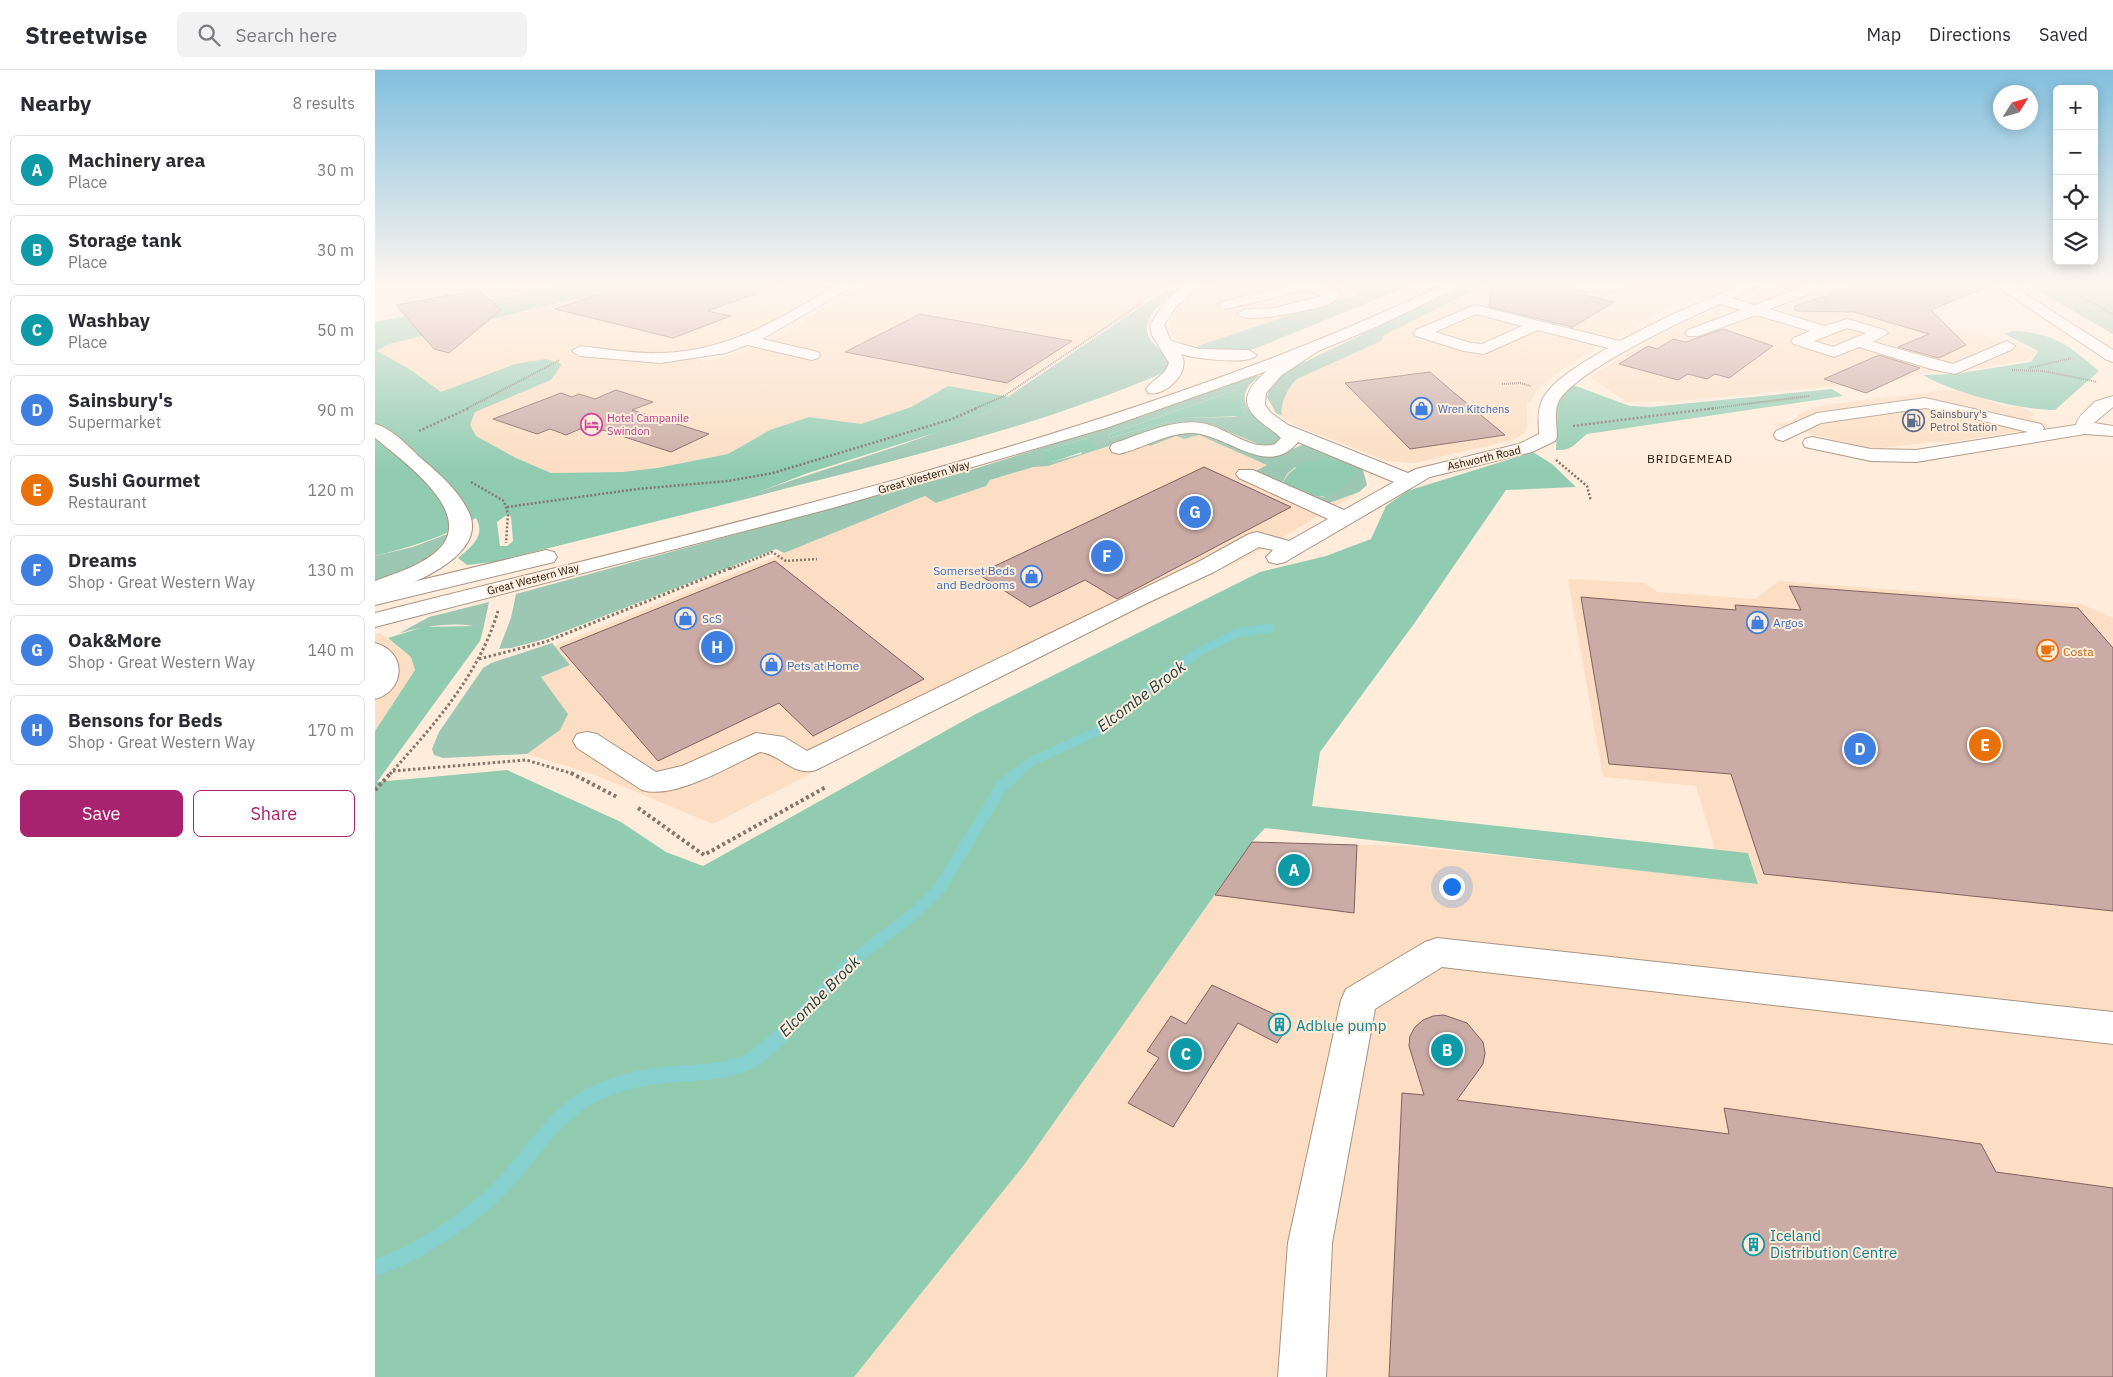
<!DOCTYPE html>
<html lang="en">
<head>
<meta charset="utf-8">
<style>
  body { margin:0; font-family:"IBM Plex Sans",sans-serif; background:#f2f2f3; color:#2b2b33 }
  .controls { position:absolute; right:15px; top:15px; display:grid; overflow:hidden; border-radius:8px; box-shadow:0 2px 12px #0003 }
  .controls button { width:45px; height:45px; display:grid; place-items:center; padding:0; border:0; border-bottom:1px solid #e1e1e2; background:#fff; color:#2b2b33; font:25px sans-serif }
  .compass { position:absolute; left:1618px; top:15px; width:45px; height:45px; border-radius:50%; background:#fff; box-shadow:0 2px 12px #0003; rotate:53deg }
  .you { position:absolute; left:1076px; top:816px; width:18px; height:18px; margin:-12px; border:4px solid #fff; border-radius:50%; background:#1a73e8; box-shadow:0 0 0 8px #1a73e833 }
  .badge { display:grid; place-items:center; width:32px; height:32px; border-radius:50%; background:#a7236f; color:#fff; font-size:16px; font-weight:700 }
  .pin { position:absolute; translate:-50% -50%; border:2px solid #fff; box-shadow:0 1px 5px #0006 }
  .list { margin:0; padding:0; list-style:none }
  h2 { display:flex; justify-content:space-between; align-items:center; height:65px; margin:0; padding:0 20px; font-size:21px }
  h2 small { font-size:16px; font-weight:400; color:#7c7c81 }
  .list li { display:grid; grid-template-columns:32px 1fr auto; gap:15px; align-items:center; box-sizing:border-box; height:70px; margin:0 10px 10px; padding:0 10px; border:1px solid #e1e1e2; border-radius:8px }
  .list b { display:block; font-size:19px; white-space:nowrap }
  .list p { margin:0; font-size:16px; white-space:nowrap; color:#7c7c81 }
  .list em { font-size:16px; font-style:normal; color:#7c7c81 }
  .actions { display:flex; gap:10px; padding:15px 20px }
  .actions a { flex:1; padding:11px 0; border:1px solid #a7236f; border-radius:8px; text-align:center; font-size:18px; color:#a7236f }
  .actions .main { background:#a7236f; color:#fff }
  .icon { flex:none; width:28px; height:28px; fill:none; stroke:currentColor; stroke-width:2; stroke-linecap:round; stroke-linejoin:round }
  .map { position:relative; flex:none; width:1738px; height:1307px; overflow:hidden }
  header { display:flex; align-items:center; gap:30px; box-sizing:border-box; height:70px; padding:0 25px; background:#fff; border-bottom:1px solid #e1e1e2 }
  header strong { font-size:24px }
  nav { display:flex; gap:28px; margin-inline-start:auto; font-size:18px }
  .search { width:350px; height:45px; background:#f2f2f3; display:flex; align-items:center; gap:12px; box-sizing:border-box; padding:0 18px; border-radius:8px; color:#7c7c81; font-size:19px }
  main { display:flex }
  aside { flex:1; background:#fff }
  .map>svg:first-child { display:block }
  .built { fill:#fbdec4 }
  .green { fill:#9cc8b3; fill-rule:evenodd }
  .forest { fill:#91ccb1; fill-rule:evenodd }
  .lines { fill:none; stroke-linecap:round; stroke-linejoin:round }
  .stream-far2 { stroke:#87d0d0; stroke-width:9 }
  .stream-far1 { stroke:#87d0d0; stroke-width:12 }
  .stream { stroke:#87d0d0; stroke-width:16 }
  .building { fill:#caaba5; stroke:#7f625e }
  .minor-casing { stroke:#a99380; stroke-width:2 }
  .major-casing { stroke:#a99380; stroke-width:2 }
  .path-far3 { stroke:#83766b; stroke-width:2; stroke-dasharray:1 1; stroke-linecap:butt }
  .path-far2 { stroke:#83766b; stroke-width:2.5; stroke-dasharray:2 2; stroke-linecap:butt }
  .path-far1 { stroke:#83766b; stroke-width:3; stroke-dasharray:2.5 2.5; stroke-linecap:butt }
  .path { stroke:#83766b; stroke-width:4; stroke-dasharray:3 3; stroke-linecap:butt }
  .minor { fill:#fff; fill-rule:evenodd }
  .major { fill:#fff; fill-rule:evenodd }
  .labels { text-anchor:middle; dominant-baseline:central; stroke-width:4; stroke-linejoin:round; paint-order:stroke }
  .far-shop-label { font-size:11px; fill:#366cbe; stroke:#ffecdb; text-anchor:start }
  .far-service-label { font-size:11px; fill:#4e5e75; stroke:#ffecdb; text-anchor:start }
  .far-hotel-label { font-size:11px; fill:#b23c85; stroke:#ffecdb; text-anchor:start }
  .far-street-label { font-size:11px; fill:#19110a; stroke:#ffecdb }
  .far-quarter-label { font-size:12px; letter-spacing:1px; fill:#19110a; stroke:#ffecdb }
  .shop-label { font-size:12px; fill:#366cbe; stroke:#ffecdb; text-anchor:start }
  .food-label { font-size:12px; fill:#c56008; stroke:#ffecdb; text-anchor:start }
  .near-culture-label { font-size:15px; fill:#0d838f; stroke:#ffecdb; text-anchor:start }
  .near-water-label { font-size:16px; font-style:italic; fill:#193c3d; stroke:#ffecdb }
</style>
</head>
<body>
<header>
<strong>Streetwise</strong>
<div class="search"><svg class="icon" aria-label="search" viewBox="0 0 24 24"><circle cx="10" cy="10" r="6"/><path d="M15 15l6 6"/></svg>Search here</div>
<nav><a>Map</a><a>Directions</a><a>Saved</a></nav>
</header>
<main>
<aside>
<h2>Nearby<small>8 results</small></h2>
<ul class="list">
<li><span class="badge" style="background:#0f9aa8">A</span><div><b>Machinery area</b><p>Place</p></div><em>30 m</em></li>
<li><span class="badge" style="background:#0f9aa8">B</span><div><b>Storage tank</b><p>Place</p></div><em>30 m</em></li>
<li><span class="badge" style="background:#0f9aa8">C</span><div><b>Washbay</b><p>Place</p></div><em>50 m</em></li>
<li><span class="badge" style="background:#3f7fe0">D</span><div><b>Sainsbury's</b><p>Supermarket</p></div><em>90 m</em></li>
<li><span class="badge" style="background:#e8710a">E</span><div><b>Sushi Gourmet</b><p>Restaurant</p></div><em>120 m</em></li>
<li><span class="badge" style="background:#3f7fe0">F</span><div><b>Dreams</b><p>Shop · Great Western Way</p></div><em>130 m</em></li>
<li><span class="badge" style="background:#3f7fe0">G</span><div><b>Oak&amp;More</b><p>Shop · Great Western Way</p></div><em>140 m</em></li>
<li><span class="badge" style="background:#3f7fe0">H</span><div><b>Bensons for Beds</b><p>Shop · Great Western Way</p></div><em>170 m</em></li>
</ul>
<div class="actions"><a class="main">Save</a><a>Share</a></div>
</aside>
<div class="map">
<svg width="1738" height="1307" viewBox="0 0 1738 1307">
  <rect width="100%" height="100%" fill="#ffecdb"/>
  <g class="built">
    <polygon points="288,214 467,214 448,223 369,268 315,284 329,293 380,277 405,266 472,224 493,214 796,214 623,326 573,316 536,337 486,354 434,347 395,360 353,384 282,398 247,402 176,403 141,388 101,366 95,355 100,342 75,338 36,300 2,281 14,274 129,245 190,231"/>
    <polygon points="834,214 966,214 982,225 814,279 796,263 795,253 802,238"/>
    <polygon points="1093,214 1360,214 1294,238 1210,284 1179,305 1163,320 1152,336 1152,354 1149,364 1138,370 1039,393 1012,391 920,355 901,343 892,327 897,311 913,300"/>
    <polygon points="1412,214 1428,215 1663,282 1649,291 1592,300 1549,303 1509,314 1459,316 1304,331 1252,332 1215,307 1268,274 1300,258 1347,236"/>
    <polygon points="1571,320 1595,324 1633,338 1642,336 1662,344 1653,347 1677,356 1576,372 1560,372 1515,377 1512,376 1505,379 1489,377 1394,354 1416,352 1423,345 1439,337 1455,334"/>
    <polygon points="822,348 918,380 963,386 988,400 992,415 984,422 879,484 638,600 338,754 220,705 152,684 185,660 166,607 195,595 179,576 550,426 561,433 611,416 615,410 658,397 673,396"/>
    <polygon points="1193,509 1270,513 1282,522 1380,529 1404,511 1706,534 1738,548 1738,1307 479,1307 649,1095 877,772 1029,776 1383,813 1373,783 1340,780 1321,716 1228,707"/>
    <polygon points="5,563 36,587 40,600 0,661 0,564"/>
  </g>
  <g class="green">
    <polygon points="1020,214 1039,214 879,279 867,282 814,279 924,242"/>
    <path d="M1093 214H1111L1009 265 1006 271 922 309C913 317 904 335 907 346L901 343 892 327 897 311 913 300Z"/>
    <polygon points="1651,214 1738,214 1738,264"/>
    <path d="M798 217 804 219C792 228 774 240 772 257 769 279 814 288 783 305 646 363 499 395 355 433 449 395 550 375 640 328L634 326 774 231Z"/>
    <path d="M879 305 884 306C881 309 876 313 873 317 859 339 892 357 907 366L908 371 897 376H888L835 354 798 355 673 396 658 397 615 410 611 416 561 433 550 426 409 483 401 479 170 569 136 578 124 579 136 548 141 524 586 403 768 346ZM861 320 865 322 870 344 859 347 808 348 733 368 735 364ZM712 368 706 384 677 392 669 381Z"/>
    <path d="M808 362C858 364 873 402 929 374L982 396 988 400 992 415 984 422 954 433 933 425 949 427 920 397 912 404 907 413 881 401 892 395 824 365 809 369 801 366 775 376 771 373Z"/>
    <path d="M75 463C55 494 33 499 0 513V486L38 477Z"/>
    <path d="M114 532 108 560C91 549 43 557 23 564L54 547Z"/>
    <polygon points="177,573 195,595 166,607 193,644 185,660 152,684 68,688 59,685 57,679 64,662 108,598 116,593"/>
  </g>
  <g class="forest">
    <path d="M196 214H288L190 231 14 274 2 281 36 300 66 322 140 294 171 289 187 294 176 310 100 342 95 355 101 366 141 388 176 403 247 402 282 398 353 384 395 360 434 347 486 354 536 337 573 316 641 328 582 356 433 403 355 433 118 492 92 495 83 488C97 476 111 466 101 448 69 467 36 477 0 486V252ZM133 444 136 447 138 471 132 476H125L122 452Z"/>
    <polygon points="966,214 1020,214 982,225"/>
    <path d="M1638 261C1680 263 1693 275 1724 301L1680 340C1645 340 1578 323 1548 305L1579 304 1656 292 1663 281 1630 264Z"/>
    <path d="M1198 315 1255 336 1275 337 1457 319 1468 326 1212 364C1200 373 1198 381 1181 380L1183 329Z"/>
    <polygon points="861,320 865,321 870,344 868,346 808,348 733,368 735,364"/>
    <polygon points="712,368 718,369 720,376 719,378 677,392 672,393 667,388 669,381"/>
    <polygon points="1158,382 1177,394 1201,417 1131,420 1041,551 945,682 937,736 1373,783 1383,814 890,758 877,772 649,1095 479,1307 0,1307 0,661 40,600 36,587 13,568 49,557 101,556 108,560 105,571 2,712 132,700 246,752 291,782 328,796 599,645 885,502 951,486 996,469 1011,436 1032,421"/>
    <path d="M946 389C959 391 974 391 981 403 957 430 939 433 907 415 915 397 928 394 946 389Z"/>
  </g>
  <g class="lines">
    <polyline class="stream-far2" points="640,704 657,691 729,658 790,606 825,581 862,563 895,558"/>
    <polyline class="stream-far1" points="404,968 474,893 541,842 565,818 626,717 642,703"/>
    <path class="stream" d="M0 1198C41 1184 90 1152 121 1122 153 1091 177 1045 217 1025 236 1016 258 1009 279 1006 311 1002 345 1005 375 991 386 985 396 974 405 967"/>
  </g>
  <g class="building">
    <polygon points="234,214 395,214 396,218 332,241 356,246 298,268 180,239 233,221"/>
    <polygon points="1117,214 1193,214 1197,219 1214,222 1209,225 1239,232 1198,257 1114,237"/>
    <polygon points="1490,214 1616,214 1617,215 1556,240 1591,275 1564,288 1523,277 1554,264 1479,242 1420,241 1420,236"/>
    <polygon points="104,220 126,240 74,283 59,279 21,235"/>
    <polygon points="545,244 697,271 632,313 470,282"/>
    <polygon points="1348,259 1398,276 1354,308 1340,304 1332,309 1313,304 1303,310 1244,294 1273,276 1282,279 1298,269 1311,272"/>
    <polygon points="1504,285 1545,298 1491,323 1449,309"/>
    <polygon points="1055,302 1077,321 1130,365 1035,379 970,313"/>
    <polygon points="241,320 278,332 257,340 334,364 296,382 228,360 220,364 205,359 191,365 175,359 162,364 118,349 186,323 197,327 204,324 220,329"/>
    <polygon points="829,397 916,437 742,529 710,510 655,537 603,504"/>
    <polygon points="400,491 549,609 438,666 404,633 283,691 185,578"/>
    <polygon points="1414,516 1703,538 1738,578 1738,841 1389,804 1356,704 1234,694 1206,527 1361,540 1360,535 1426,540"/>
    <polygon points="877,772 982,775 979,843 840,825"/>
    <polygon points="837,915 916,952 902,973 863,953 798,1057 753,1033 784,988 772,981 796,946 811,954"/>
    <polygon points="1069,945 1092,953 1108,972 1110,983 1108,994 1082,1030 1354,1064 1349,1038 1606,1074 1621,1102 1738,1118 1738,1307 1014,1307 1027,1023 1049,1025 1034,976 1035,966 1040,957 1048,950 1058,946"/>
  </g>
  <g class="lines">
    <defs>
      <g id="minor">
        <path d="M464 214H482L387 269 443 282 445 285 443 288 437 290 372 275 351 283 285 293 205 286 197 281 205 276C231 279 259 284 285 283 355 281 406 248 464 214Z"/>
        <path d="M811 214H827L800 238 789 255 796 271 824 279 874 280 882 285C874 296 818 288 806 284 817 301 791 327 773 323L771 319C778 309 790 306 794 293L777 265 775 255 790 232Z"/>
        <path d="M920 214C934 214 954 213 965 225 963 228 960 231 956 233 944 239 870 255 862 244L869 240 899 238 948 226 930 220 851 239 844 235 846 232Z"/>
        <polygon points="1195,214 1255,214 1253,217 1228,223 1197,217"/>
        <path d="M1368 214H1388L1357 228 1380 235 1433 215H1443L1445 218 1443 221 1394 239 1450 256 1472 249 1510 260 1513 263 1498 272 1578 294 1632 271 1640 276 1638 279 1580 304 1556 299 1484 277 1459 287 1419 274 1416 271 1419 268 1435 261 1381 245 1323 266H1313L1310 263 1313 260 1366 240 1345 234C1313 248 1195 303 1183 333 1179 343 1182 356 1182 367L1180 371 1157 382 1055 407 910 492 902 494 894 492 891 487 898 480 884 477 839 502 772 533 441 700C418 707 406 684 385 682 355 696 299 730 267 720L202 678 198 671 202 664 212 662 222 664 281 702 307 696 381 663 409 667 432 681 823 492 874 464 882 462 914 471 953 449 864 408 861 404 864 400H878L969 440 1019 412 923 372C892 410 850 362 815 363 790 364 768 378 744 384L737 382 735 378 737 374C765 365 797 349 827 353 851 357 876 382 900 374L906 368C895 357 879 351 873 336 864 310 921 282 938 272L944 270 952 275 907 305 891 323 890 335 896 343 913 355 1033 403 1041 399 1144 374 1164 364C1164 354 1162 343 1166 333 1174 310 1213 290 1233 278L1163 260 1109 284 1089 281 1041 266 1038 263 1041 260 1100 235 1245 271 1298 244ZM1101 244 1147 256 1107 274 1096 273 1060 262ZM1472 258 1491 263 1458 277 1439 271Z"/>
        <polygon points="1618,214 1635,214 1738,280 1738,292 1732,290"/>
        <path d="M1738 326V337L1719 353 1738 356V366L1710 364 1541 392 1496 391 1430 377 1428 373 1430 369 1437 367 1496 379 1541 380 1653 362 1576 343 1550 338 1446 353 1408 371 1401 369 1399 365 1401 361 1442 343 1550 328 1666 354 1669 358 1668 360 1701 355C1702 346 1714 339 1719 332Z"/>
        <path d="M0 354C17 358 35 378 48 390 66 405 86 423 95 445 111 488 30 518 0 526V511C21 503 49 495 65 478 100 441 25 389 0 368Z"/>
        <path d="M0 573C33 582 30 621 0 629Z"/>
        <polygon points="1062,868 1738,942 1738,974 1067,897 1000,939 957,1173 951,1307 903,1307 913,1173 966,930 971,919 1050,872"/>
      </g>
      <g id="major">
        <path d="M1071 214H1090L1001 257 912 294 731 358 454 439 0 557V543C301 467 609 398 900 287 958 265 1014 240 1071 214Z"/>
        <polygon points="171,480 179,482 182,487 179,492 0,535 0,521"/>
      </g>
    </defs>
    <use href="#minor" class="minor-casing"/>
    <use href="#major" class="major-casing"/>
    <g class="path-far3">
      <polyline points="1682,214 1738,244"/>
      <polyline points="1654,298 1697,288"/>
      <polyline points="1637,300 1669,301 1722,312"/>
      <polyline points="1127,314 1145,313 1156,316"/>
      <polyline points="91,339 185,290"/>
      <polyline points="599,339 629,326 767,233"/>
      <polyline points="1332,339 1435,326"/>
    </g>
    <g class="path-far2">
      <polyline points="1198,356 1341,338"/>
      <polyline points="44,361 94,338"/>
      <polyline points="1181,390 1212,416 1216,431"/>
      <polyline points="96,412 129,431 133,444 131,473"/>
      <polyline points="132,437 262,419 353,411 398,403 577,349 602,338"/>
      <polyline points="355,499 397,482 411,491 442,489"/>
    </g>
    <g class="path-far1">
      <polyline points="104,589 170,572 358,497"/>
      <polyline points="18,701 151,690 199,704"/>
      <path d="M15 704C59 655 104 605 123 541"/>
    </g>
    <g class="path">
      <polyline points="196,703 242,727"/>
      <polyline points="0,720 16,703"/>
      <polyline points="263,738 329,785 451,717"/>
    </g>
    <use href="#minor" class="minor"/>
    <use href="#major" class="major"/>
  </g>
  <linearGradient id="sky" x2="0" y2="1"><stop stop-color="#81bfde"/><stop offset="0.54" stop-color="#fff6ef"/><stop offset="1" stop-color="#fff6ef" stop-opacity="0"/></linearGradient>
  <rect width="1738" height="397" fill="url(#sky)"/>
  <defs>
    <symbol id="shop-ring" viewBox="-11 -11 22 22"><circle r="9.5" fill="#ffecdb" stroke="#3f7fe0" stroke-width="1.5"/><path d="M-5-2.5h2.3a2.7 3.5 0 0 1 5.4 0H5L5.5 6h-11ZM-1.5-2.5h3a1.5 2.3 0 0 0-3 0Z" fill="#3f7fe0"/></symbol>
    <symbol id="fuel-ring" viewBox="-11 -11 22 22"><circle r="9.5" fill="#ffecdb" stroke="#5c6f8a" stroke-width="1.5"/><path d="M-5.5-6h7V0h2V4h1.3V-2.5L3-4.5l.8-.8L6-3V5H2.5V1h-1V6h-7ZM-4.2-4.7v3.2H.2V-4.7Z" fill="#5c6f8a"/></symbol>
    <symbol id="hotel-ring" viewBox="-11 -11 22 22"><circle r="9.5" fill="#ffecdb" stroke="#d1479c" stroke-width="1.5"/><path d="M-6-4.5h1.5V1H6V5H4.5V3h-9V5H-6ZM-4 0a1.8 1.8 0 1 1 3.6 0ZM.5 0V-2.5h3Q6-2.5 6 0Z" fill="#d1479c"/></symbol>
    <symbol id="cafe-ring" viewBox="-11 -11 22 22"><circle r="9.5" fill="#ffecdb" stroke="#e8710a" stroke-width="1.5"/><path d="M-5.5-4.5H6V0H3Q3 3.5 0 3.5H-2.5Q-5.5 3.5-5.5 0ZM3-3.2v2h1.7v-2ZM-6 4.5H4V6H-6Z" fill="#e8710a"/></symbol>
    <symbol id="building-ring" viewBox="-11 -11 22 22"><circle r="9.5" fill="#ffecdb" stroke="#0f9aa8" stroke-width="1.5"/><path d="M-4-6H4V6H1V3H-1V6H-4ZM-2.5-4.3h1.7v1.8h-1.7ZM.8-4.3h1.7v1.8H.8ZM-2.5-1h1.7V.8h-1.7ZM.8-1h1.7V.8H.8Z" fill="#0f9aa8"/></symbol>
  </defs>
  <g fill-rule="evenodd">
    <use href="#shop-ring" x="1034" y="326" width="25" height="25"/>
    <use href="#fuel-ring" x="1526" y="338" width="25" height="25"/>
    <use href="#hotel-ring" x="204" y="342" width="25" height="25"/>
    <use href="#shop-ring" x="644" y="494" width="25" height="25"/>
    <use href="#shop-ring" x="298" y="536" width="25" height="25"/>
    <use href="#shop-ring" x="1370" y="540" width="25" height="25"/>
    <use href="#cafe-ring" x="1660" y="568" width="25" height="25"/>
    <use href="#shop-ring" x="384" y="582" width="25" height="25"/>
    <use href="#building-ring" x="892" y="942" width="25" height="25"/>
    <use href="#building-ring" x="1366" y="1162" width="25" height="25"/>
  </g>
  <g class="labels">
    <g class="far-shop-label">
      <text x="1063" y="339">Wren Kitchens</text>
    </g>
    <g class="far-service-label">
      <text x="1555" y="344">Sainsbury's<tspan x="1555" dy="13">Petrol Station</tspan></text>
    </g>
    <g class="far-hotel-label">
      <text x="232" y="348">Hotel Campanile<tspan x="232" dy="13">Swindon</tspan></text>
    </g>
    <g class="far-street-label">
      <text transform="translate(1109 388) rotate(-13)">Ashworth Road</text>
      <text transform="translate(549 407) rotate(-16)">Great Western Way</text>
      <text transform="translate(158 509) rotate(-15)">Great Western Way</text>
    </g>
    <g class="far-quarter-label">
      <text x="1315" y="388">BRIDGEMEAD</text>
    </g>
    <g class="shop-label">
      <text x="640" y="500" text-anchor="end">Somerset Beds<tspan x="640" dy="14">and Bedrooms</tspan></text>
      <text x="327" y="548">ScS</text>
      <text x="1398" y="552">Argos</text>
      <text x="412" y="595">Pets at Home</text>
    </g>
    <g class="food-label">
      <text x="1688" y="581">Costa</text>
    </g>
    <g class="near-culture-label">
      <text x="921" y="955">Adblue pump</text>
      <text x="1395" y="1165">Iceland<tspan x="1395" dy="17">Distribution Centre</tspan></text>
    </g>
    <g class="near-water-label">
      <text transform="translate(766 626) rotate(-37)">Elcombe Brook</text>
      <text transform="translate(444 926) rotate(-45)">Elcombe Brook</text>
    </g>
  </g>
</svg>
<div class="controls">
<button>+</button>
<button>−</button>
<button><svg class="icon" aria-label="locate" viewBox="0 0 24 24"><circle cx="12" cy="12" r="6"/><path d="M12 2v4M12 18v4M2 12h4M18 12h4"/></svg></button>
<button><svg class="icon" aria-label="layers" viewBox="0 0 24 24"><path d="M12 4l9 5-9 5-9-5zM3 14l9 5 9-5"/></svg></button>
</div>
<svg class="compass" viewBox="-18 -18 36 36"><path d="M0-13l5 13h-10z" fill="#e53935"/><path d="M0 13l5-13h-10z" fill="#7c7c81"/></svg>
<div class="you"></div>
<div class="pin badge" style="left:919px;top:800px;background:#0f9aa8">A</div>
<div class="pin badge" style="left:1072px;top:980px;background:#0f9aa8">B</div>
<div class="pin badge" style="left:811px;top:984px;background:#0f9aa8">C</div>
<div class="pin badge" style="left:1485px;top:679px;background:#3f7fe0">D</div>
<div class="pin badge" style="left:1610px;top:675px;background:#e8710a">E</div>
<div class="pin badge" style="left:732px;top:486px;background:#3f7fe0">F</div>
<div class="pin badge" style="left:820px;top:442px;background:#3f7fe0">G</div>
<div class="pin badge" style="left:342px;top:577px;background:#3f7fe0">H</div>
</div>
</main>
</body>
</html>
